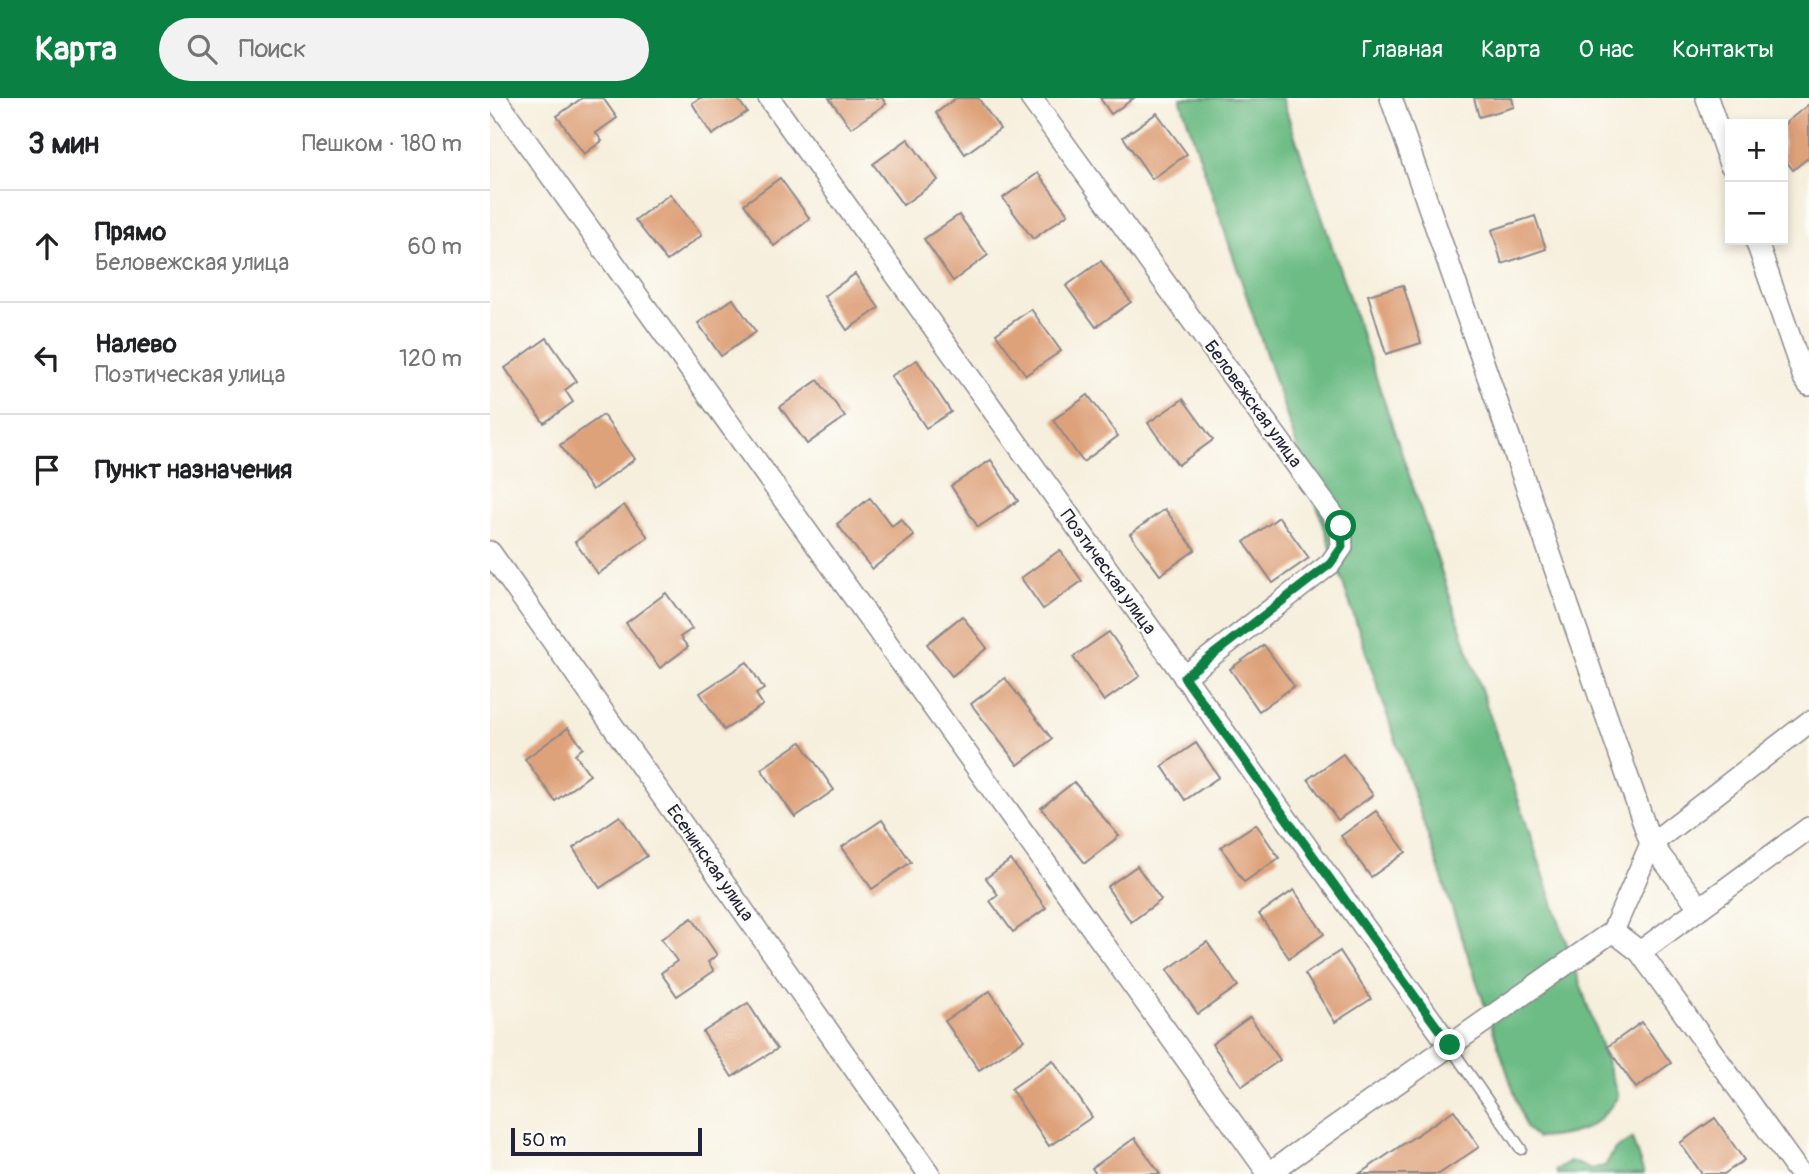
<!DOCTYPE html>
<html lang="ru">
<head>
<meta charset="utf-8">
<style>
  body { margin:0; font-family:Pangolin,sans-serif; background:#f2f2f2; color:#202124 }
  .controls { position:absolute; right:21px; top:21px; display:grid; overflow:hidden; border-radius:0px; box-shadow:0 4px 10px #0003 }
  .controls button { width:63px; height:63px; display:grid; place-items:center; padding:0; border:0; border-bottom:2px solid #e0e0e0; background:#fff; color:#202124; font:35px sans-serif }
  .scale { position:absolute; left:21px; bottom:18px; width:191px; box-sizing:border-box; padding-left:7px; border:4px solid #22223b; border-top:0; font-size:19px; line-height:24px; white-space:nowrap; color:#22223b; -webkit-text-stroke:5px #fdfcf7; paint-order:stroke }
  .stop { position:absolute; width:21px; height:21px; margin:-16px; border:5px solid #0b8043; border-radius:50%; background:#fff }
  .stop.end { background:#0b8043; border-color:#fff; box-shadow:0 2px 7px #0008 }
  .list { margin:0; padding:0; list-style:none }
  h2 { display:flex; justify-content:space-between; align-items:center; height:91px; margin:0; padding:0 28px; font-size:30px }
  h2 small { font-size:23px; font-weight:400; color:#757577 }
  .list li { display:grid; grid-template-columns:46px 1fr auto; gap:21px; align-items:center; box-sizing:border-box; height:112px; padding:0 28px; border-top:2px solid #e0e0e0 }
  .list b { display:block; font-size:26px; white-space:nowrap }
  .list p { margin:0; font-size:23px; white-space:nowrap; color:#757577 }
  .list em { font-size:23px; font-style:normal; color:#757577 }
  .icon { flex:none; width:38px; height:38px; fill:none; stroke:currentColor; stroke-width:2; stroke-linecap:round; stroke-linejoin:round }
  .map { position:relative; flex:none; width:1319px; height:1076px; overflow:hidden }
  header { display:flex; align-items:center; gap:42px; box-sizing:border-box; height:98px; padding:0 35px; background:#0b8043; color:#fff }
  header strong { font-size:33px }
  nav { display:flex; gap:38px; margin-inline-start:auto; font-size:24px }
  .search { width:490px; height:63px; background:#f2f2f2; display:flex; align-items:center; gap:18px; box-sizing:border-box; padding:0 24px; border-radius:38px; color:#757577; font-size:26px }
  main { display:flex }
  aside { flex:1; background:#fff }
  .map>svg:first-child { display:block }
  .forest { fill:#6dbc85; stroke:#486f60; stroke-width:2 }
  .building { fill:#dea27a }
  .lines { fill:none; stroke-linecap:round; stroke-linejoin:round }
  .lane-casing { stroke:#8c888c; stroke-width:13 }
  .street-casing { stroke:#8c888c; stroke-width:24 }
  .lane { stroke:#fff; stroke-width:10 }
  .street { stroke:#fff; stroke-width:21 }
  .route { stroke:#0b8043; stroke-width:9 }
  .labels { text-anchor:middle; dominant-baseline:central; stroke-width:5; stroke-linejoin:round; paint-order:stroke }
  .street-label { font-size:18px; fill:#22223b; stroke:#fdfcf7 }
</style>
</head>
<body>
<header>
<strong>Карта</strong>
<div class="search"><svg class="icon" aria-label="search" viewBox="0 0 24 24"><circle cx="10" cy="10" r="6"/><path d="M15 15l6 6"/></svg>Поиск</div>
<nav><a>Главная</a><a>Карта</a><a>О нас</a><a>Контакты</a></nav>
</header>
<main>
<aside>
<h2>3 мин<small>Пешком · 180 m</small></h2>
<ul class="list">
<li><svg class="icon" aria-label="ahead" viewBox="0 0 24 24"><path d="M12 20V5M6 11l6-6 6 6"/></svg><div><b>Прямо</b><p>Беловежская улица</p></div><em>60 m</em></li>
<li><svg class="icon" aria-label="left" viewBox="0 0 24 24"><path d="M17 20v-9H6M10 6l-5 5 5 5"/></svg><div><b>Налево</b><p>Поэтическая улица</p></div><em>120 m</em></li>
<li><svg class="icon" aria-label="arrive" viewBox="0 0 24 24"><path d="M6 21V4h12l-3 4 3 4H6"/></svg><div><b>Пункт назначения</b></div></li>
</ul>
</aside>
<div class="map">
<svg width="1319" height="1076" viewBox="0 0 1319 1076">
  <rect width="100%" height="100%" fill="#fdfcf7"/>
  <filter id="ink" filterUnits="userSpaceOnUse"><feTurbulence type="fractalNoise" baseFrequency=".0143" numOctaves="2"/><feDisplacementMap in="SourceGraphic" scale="14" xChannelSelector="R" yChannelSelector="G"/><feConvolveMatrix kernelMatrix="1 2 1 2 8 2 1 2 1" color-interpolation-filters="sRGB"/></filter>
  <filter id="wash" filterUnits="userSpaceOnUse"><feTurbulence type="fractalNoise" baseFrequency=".00686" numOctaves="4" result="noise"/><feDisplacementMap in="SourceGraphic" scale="28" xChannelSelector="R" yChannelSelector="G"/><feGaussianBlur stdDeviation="1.57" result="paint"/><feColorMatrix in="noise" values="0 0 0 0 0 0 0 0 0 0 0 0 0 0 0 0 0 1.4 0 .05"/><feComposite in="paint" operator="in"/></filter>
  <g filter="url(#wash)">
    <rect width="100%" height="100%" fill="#f6efdd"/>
    <g class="forest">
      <path d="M690 0H792L1128 998C1107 1032 1085 1038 1047 1040L1036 1030Z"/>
      <polygon points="1142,1041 1154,1076 1067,1076 1066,1072 1080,1063 1100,1071 1115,1068 1125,1051"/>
    </g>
    <g id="blocks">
      <g class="building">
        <polygon points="92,0 113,0 127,20 106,35 112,43 94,56 67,18"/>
        <polygon points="210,0 247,0 257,14 222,37 202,5"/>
        <polygon points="339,0 392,0 396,6 361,30"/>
        <polygon points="466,0 488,0 510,31 475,56 446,15"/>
        <polygon points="610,0 644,0 621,16"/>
        <polygon points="984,0 1022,0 1024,9 989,19"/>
        <polygon points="1319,6 1319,59 1303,72 1293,59 1293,27"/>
        <polygon points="667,15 697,56 662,81 633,39"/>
        <polygon points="418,41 448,82 413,107 383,66"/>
        <polygon points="548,75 578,116 543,141 513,100"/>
        <polygon points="290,80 320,121 284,148 254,106"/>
        <polygon points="180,96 212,137 177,163 145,122"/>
        <polygon points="469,117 498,157 463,183 434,141"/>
        <polygon points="1045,118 1056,151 1012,166 1002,132"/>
        <polygon points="611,163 641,204 606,229 576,188"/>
        <polygon points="365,176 389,210 357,232 334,198"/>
        <polygon points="913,187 931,245 896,256 878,197"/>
        <polygon points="243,201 266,234 231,258 208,225"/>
        <polygon points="541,211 571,253 536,277 506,236"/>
        <polygon points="57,240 87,283 75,292 83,304 54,325 15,270"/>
        <polygon points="427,262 461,314 436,330 401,278"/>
        <polygon points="328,282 355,319 317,346 290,309"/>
        <polygon points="598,297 628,338 593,364 563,322"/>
        <polygon points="693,301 723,342 688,367 658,325"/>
        <polygon points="113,317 145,361 102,392 70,347"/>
        <polygon points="501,362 528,403 488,429 461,388"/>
        <polygon points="380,400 402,428 411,421 424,438 382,471 347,426"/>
        <polygon points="134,407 158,439 108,476 85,444"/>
        <polygon points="675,411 705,452 670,477 640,436"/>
        <polygon points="789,419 819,460 783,485 754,444"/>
        <polygon points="570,452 592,483 553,511 531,480"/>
        <polygon points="176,495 202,531 190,539 198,549 170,570 136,525"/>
        <polygon points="472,518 497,550 462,578 437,546"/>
        <polygon points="619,534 650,578 614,603 583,559"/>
        <polygon points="774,547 804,588 769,613 740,571"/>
        <polygon points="257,564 274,591 266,596 273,607 234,632 210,595"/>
        <polygon points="515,580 562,641 528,667 481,606"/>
        <polygon points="78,630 93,650 85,656 100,677 65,703 35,661"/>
        <polygon points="311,644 344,692 305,719 271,671"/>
        <polygon points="706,645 729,679 695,702 672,668"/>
        <polygon points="853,656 883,697 848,722 818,681"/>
        <polygon points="584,684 629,738 595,765 551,710"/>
        <polygon points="886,713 916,754 881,779 851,738"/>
        <polygon points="130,718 157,758 110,790 83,750"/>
        <polygon points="392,722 421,764 382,791 352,749"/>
        <polygon points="766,726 789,760 754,784 731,749"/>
        <polygon points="521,762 556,810 523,834 500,803 508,797 496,780"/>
        <polygon points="647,768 671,802 641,824 617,789"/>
        <polygon points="804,792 834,836 799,860 769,816"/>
        <polygon points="202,820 227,857 218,864 224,873 187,898 171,875 187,863 171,841"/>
        <polygon points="717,844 748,888 708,916 677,872"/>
        <polygon points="850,853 881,901 845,924 815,876"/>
        <polygon points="500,893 534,942 489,972 455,923"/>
        <polygon points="258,905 287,951 242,979 213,934"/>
        <polygon points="760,919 790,962 752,988 722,946"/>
        <polygon points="1152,924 1181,965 1146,990 1117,949"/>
        <polygon points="563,962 602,1019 559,1048 521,991"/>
        <polygon points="964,1012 989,1049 949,1076 869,1076"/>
        <polygon points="1225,1020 1254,1062 1234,1076 1212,1076 1190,1045"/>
        <polygon points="645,1040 670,1076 606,1076 602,1070"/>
      </g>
    </g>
  </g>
  <g filter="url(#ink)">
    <use href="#blocks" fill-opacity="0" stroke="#8c888c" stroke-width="2"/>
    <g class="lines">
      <defs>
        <polyline id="lane" points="959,947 1031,1051"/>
        <g id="street">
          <polyline points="5,0 779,1076"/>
          <polyline points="279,0 959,947"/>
          <polyline points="541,0 851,428 852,449 840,466 694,579"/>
          <polyline points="901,0 1161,746 1210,810"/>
          <polyline points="1217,0 1240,66"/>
          <polyline points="1266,142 1314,280 1319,287"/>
          <polyline points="0,454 439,1076"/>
          <polyline points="1123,833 1150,854 1310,1076"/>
          <polyline points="1150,854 1319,730"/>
          <polyline points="779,1075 1123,833 1161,746 1319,624"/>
        </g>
      </defs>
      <use href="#lane" class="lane-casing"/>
      <use href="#street" class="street-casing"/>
      <use href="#lane" class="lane"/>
      <use href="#street" class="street"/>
    </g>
  </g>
  <g class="lines" filter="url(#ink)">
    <polyline class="route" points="851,428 852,449 840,466 694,579 960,947"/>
  </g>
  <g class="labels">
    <g class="street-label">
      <text transform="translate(763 306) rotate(54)">Беловежская улица</text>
      <text transform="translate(618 474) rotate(54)">Поэтическая улица</text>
      <text transform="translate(220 765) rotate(55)">Есенинская улица</text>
    </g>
  </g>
</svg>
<div class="controls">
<button>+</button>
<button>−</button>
</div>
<div class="scale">50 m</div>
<div class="stop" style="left:851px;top:428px"></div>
<div class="stop end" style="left:960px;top:947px"></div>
</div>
</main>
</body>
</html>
